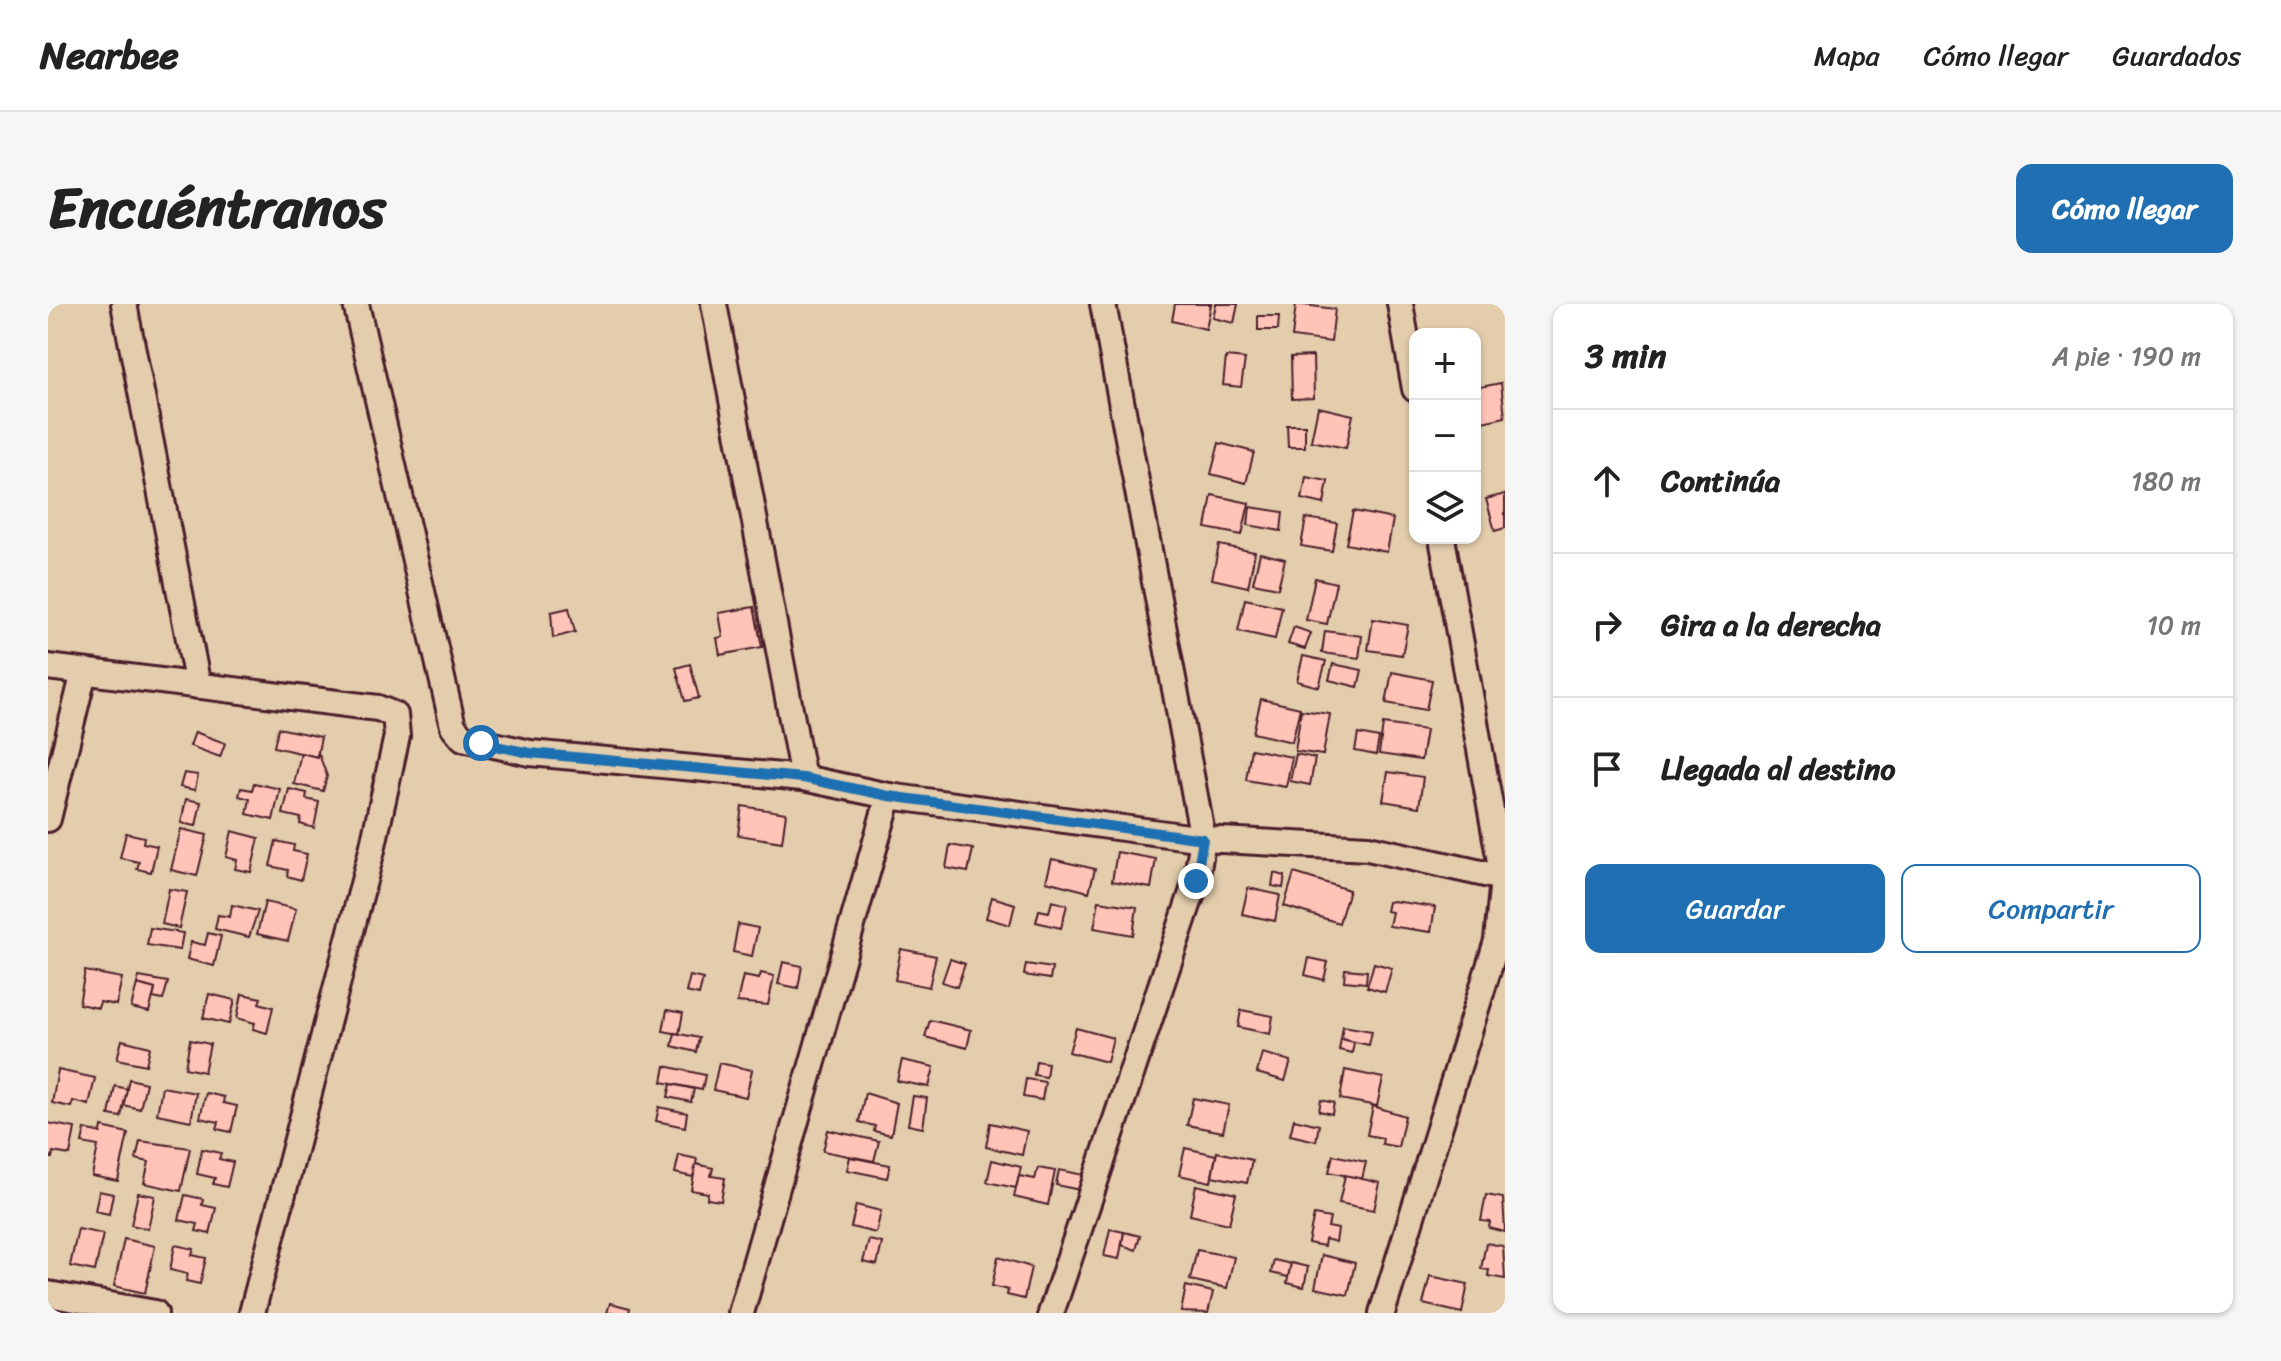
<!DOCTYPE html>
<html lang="es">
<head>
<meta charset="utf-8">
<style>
  body { margin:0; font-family:Sriracha,sans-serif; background:#f6f6f6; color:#222 }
  .controls { position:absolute; right:24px; top:24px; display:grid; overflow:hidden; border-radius:16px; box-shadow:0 2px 6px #0004 }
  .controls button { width:72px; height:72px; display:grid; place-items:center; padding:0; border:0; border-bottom:2px solid #e0e0e0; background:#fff; color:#222; font:40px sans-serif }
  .stop { position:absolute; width:24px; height:24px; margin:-18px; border:6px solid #1f6fb2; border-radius:50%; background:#fff }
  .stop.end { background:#1f6fb2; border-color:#fff; box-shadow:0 2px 8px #0008 }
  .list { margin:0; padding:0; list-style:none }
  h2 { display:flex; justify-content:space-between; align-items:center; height:104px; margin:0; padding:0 32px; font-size:34px }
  h2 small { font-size:26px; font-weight:400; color:#767676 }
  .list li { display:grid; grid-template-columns:52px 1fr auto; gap:24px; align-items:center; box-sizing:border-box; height:144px; padding:0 32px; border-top:2px solid #e0e0e0 }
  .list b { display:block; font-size:30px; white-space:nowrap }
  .list em { font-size:26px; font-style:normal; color:#767676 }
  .actions { display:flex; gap:16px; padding:24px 32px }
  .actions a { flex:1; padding:18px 0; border:2px solid #1f6fb2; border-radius:16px; text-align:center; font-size:28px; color:#1f6fb2 }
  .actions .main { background:#1f6fb2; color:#fff }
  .icon { flex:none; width:44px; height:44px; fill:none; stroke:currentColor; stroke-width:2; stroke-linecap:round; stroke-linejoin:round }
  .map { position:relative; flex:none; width:1457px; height:1009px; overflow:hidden; border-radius:16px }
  header { display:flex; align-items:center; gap:48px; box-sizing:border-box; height:112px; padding:0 40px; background:#fff; border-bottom:2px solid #e0e0e0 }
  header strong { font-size:38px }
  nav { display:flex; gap:44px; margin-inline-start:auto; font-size:28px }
  .intro { display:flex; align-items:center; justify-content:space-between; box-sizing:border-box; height:192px; padding:0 48px }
  h1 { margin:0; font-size:56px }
  .button { padding:20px 36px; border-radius:16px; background:#1f6fb2; color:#fff; font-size:28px; font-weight:700 }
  main { display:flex; gap:48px; padding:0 48px }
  aside { flex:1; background:#fff; border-radius:16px; box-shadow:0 2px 6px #0004 }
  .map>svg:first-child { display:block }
  .building { fill:#ffc4b7; stroke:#4a1f2b; stroke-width:2 }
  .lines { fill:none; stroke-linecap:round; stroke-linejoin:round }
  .street-casing { stroke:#4a1f2b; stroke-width:30 }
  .street { stroke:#e3cdac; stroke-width:24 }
  .route { stroke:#1f6fb2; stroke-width:10 }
</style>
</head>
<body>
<header>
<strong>Nearbee</strong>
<nav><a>Mapa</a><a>Cómo llegar</a><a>Guardados</a></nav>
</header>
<div class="intro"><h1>Encuéntranos</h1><a class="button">Cómo llegar</a></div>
<main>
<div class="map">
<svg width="1457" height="1009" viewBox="0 0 1457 1009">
  <rect width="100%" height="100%" fill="#e3cdac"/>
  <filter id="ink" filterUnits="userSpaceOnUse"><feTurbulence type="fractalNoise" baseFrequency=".0125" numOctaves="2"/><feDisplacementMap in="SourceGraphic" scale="16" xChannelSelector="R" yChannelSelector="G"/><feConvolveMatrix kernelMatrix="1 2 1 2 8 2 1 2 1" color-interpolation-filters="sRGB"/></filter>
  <g filter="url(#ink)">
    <g class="building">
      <polygon points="1127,0 1163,0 1158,25 1124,17"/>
      <polygon points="1168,0 1190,0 1186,19 1165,14"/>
      <polygon points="1248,0 1287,5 1283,38 1244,33"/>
      <polygon points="1210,12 1231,12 1230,26 1210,26"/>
      <polygon points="1265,52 1266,94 1244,95 1243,53"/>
      <polygon points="1178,53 1197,55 1193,83 1175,81"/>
      <polygon points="1453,79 1457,113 1430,119 1427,84"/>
      <polygon points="1270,103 1305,111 1298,144 1263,137"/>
      <polygon points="1239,121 1257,121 1257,143 1240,143"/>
      <polygon points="1171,139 1206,148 1198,179 1163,170"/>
      <polygon points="1258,173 1280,177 1276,200 1254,195"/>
      <polygon points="1457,190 1457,224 1447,227 1438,195"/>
      <polygon points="1164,191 1201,199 1194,231 1158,224"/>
      <polygon points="1202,203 1235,208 1233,227 1200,221"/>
      <polygon points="1305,207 1345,215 1339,248 1298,240"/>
      <polygon points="1258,214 1289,219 1284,247 1253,242"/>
      <polygon points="1171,241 1207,248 1200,283 1164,275"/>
      <polygon points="1212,249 1237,255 1230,284 1205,279"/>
      <polygon points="1267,274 1288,279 1279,320 1258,316"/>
      <polygon points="1197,295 1234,303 1227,335 1190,327"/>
      <polygon points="706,303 714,343 672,351 669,334 675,333 671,309"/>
      <polygon points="521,304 527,328 505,334 503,308"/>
      <polygon points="1325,315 1360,321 1354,351 1320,346"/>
      <polygon points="1246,323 1263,329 1257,345 1240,340"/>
      <polygon points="1277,327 1314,332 1311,354 1274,349"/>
      <polygon points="1255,352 1278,357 1271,383 1249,377"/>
      <polygon points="642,360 651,394 637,397 628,364"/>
      <polygon points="1285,360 1314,366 1310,383 1281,376"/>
      <polygon points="1344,368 1384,376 1378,406 1338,399"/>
      <polygon points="1213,395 1252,404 1244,438 1205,429"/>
      <polygon points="1253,406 1282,410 1275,451 1247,447"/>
      <polygon points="1335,420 1378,426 1373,456 1331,450"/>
      <polygon points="230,424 273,433 269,453 226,443"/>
      <polygon points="147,428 177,439 172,453 142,442"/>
      <polygon points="1310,430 1331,434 1328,451 1307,447"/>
      <polygon points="1203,445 1244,453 1238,483 1198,476"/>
      <polygon points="270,448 279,472 275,487 246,480 253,449 269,453"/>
      <polygon points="1248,450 1267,454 1262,481 1242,477"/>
      <polygon points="1340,468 1375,473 1371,503 1335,497"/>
      <polygon points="136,469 150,471 147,486 132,483"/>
      <polygon points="206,479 232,485 225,516 199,510 202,495 191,492 193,484 204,486"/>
      <polygon points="241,485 259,489 258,495 271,498 266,524 252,520 253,514 235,510"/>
      <polygon points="138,495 153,498 148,522 133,519"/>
      <polygon points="694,502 738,509 734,538 690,531"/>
      <polygon points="133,525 159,531 149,572 123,566"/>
      <polygon points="184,527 211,534 203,568 187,565 189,556 178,553"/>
      <polygon points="78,529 96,533 95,539 109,542 103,568 89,565 91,558 72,554"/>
      <polygon points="228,537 246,541 245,547 259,550 253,576 239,572 240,566 222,562"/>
      <polygon points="902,541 925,545 920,568 898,564"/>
      <polygon points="1069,548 1108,555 1103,584 1064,577"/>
      <polygon points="1004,555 1047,565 1041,588 998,577"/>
      <polygon points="1226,569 1237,572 1235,584 1224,582"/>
      <polygon points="1246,569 1301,586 1291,619 1236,602"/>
      <polygon points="1200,584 1232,591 1227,617 1194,610"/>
      <polygon points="121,585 139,588 131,624 114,620"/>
      <polygon points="944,593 967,600 962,621 938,614"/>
      <polygon points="1004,597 1019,601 1013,624 988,618 991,606 1001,608"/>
      <polygon points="1051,597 1089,603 1085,631 1046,624"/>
      <polygon points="1345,597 1387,603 1383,628 1341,622 1344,608 1338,607 1340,598"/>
      <polygon points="217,598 248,605 240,637 209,630"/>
      <polygon points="184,601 210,607 201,633 167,625 170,611 182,613"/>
      <polygon points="690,620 710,624 704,652 685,648"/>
      <polygon points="102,624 135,629 132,646 99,641"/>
      <polygon points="160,629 173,632 166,662 139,655 143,638 157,641"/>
      <polygon points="853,645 888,652 881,683 847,676"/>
      <polygon points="1261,654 1280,658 1276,676 1257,671"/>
      <polygon points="902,655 917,660 909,683 894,678"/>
      <polygon points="735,658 754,662 750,684 730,680"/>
      <polygon points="1326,659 1344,664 1337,688 1319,683"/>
      <polygon points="978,660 1004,664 1002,675 976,671"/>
      <polygon points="1297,665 1319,667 1318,679 1296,677"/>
      <polygon points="37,667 74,674 68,701 52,698 50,704 31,700"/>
      <polygon points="713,669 726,672 720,701 689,698 695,672 711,675"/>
      <polygon points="642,672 655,675 651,691 638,688"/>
      <polygon points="91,673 120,678 115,696 105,694 107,685 89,680"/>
      <polygon points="89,680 107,685 101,708 83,704"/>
      <polygon points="161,690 187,696 181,720 155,714"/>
      <polygon points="194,690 213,694 211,699 225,703 219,729 205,725 207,719 189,714"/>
      <polygon points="619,706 635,709 631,730 615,727"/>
      <polygon points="1193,706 1225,712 1222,730 1190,723"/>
      <polygon points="882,716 923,726 919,744 877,733"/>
      <polygon points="1295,722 1324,727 1321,741 1293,735"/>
      <polygon points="1028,724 1065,734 1059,758 1021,748"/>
      <polygon points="627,729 651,734 648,748 624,742"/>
      <polygon points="1293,735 1306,738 1304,749 1291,746"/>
      <polygon points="74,736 102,743 98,761 69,755"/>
      <polygon points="142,736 162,740 156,768 137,764"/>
      <polygon points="1214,749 1243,757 1237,777 1209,769"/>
      <polygon points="854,756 886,763 881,783 849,777"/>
      <polygon points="988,757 1000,759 998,773 986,771"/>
      <polygon points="671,759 704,766 698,793 665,786"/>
      <polygon points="617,762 657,771 654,786 614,778"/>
      <polygon points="10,766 47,774 41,801 25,797 23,803 4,799"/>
      <polygon points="1297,766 1335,774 1329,802 1292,795"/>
      <polygon points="81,775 98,779 92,805 75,801"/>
      <polygon points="978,775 997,778 994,796 975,793"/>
      <polygon points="623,780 646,785 643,798 620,793"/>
      <polygon points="67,782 79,785 73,813 61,811"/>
      <polygon points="114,783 148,789 143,817 109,810"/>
      <polygon points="158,789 176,793 175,799 189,802 183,828 169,825 171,818 152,814"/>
      <polygon points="817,789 849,799 843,831 826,827 827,822 811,818"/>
      <polygon points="865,792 879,794 875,824 860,821"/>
      <polygon points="1145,794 1181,801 1175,828 1139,821"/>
      <polygon points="1273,796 1286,799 1284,810 1271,807"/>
      <polygon points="1325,802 1357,812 1350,843 1334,840 1335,834 1319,831"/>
      <polygon points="611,803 639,809 637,823 608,817"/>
      <polygon points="1246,815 1271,821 1268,837 1242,831"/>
      <polygon points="0,819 27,824 22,851 5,848 4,854 0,853"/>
      <polygon points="942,819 979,827 974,851 938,843"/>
      <polygon points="54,823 80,829 70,877 44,872 50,842 34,839 37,825 53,829"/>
      <polygon points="780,826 831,837 826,857 775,847"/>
      <polygon points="92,837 142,844 133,887 96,879 101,858 88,855"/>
      <polygon points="1137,844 1168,851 1163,878 1131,871"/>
      <polygon points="154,845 173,849 171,855 185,858 179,883 165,880 167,874 149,870"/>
      <polygon points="1169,848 1204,856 1199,879 1164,872"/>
      <polygon points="631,851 649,855 645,873 627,869"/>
      <polygon points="1285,851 1318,858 1314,875 1281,868"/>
      <polygon points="802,853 842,861 839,874 799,866"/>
      <polygon points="944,856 973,863 968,884 939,878"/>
      <polygon points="648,860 665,864 663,872 677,874 673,897 659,895 660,889 643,886"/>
      <polygon points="990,864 1007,867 1000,901 966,893 971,872 987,875"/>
      <polygon points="1011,866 1036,871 1032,886 1008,881"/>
      <polygon points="1297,871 1332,879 1326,906 1291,899"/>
      <polygon points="1148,881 1188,890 1181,920 1142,911"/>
      <polygon points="51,887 65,890 61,910 47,907"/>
      <polygon points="90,889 107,892 100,925 83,921"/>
      <polygon points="137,891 155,895 154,901 168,904 162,930 148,927 150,920 131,916"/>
      <polygon points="1438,891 1455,894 1457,928 1441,924 1442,918 1433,917"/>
      <polygon points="808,901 833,907 828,929 803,923"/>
      <polygon points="1266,911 1282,914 1280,923 1290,925 1288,938 1277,935 1276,942 1260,939"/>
      <polygon points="30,925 55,930 47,967 22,962"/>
      <polygon points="1062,925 1076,928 1071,955 1056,952"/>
      <polygon points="1076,928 1092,932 1088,946 1074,941"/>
      <polygon points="76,935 107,942 97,989 66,982"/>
      <polygon points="821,936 834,939 829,961 815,958"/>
      <polygon points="1438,939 1455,942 1457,975 1440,972 1441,966 1433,965"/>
      <polygon points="127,941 146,945 144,951 158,954 152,980 138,977 140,970 122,966"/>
      <polygon points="1149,946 1186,953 1179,984 1142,976"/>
      <polygon points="1274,951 1307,959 1300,991 1267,984"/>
      <polygon points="950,953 983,963 976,995 959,991 960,986 944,982"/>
      <polygon points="1226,956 1243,960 1240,973 1223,969"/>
      <polygon points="1243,959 1260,963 1256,983 1239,979"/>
      <polygon points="1382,972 1420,980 1414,1009 1375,1000"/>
      <polygon points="1138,982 1165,988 1160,1009 1133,1008"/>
      <polygon points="562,999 582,1004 581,1009 559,1009"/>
    </g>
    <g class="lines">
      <defs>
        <g id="street">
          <polyline points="76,0 150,382"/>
          <polyline points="308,0 405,422 415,434 482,449 755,474 841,492 1155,535 1320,544 1455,574"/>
          <polyline points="666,0 755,474"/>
          <polyline points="1352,0 1367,85"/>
          <polyline points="0,363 330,404 347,411 349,432 324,546 204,1009"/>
          <polyline points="0,515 36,368"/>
          <polyline points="0,990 107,1009"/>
          <polyline points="693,1009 841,492"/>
          <polyline points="1003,1009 1148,577 1155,535 1055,0"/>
          <polyline points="1334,1009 1449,637 1455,574 1394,234"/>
        </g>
      </defs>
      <use href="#street" class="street-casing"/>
      <use href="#street" class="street"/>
    </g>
  </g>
  <g class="lines" filter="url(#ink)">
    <polyline class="route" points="433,439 482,449 755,474 841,492 1155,535 1148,577"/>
  </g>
</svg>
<div class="controls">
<button>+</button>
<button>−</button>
<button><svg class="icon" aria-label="layers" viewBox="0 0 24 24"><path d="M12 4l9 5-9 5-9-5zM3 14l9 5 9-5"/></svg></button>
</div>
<div class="stop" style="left:433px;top:439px"></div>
<div class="stop end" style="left:1148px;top:577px"></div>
</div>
<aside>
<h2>3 min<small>A pie · 190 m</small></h2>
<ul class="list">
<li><svg class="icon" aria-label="ahead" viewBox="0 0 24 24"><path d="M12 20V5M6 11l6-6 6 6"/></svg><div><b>Continúa</b></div><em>180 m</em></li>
<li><svg class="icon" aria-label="right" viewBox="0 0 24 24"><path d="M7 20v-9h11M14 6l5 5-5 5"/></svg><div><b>Gira a la derecha</b></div><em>10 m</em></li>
<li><svg class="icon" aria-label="arrive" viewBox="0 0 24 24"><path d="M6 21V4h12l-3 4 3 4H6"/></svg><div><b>Llegada al destino</b></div></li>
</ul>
<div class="actions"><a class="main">Guardar</a><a>Compartir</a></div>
</aside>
</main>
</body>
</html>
